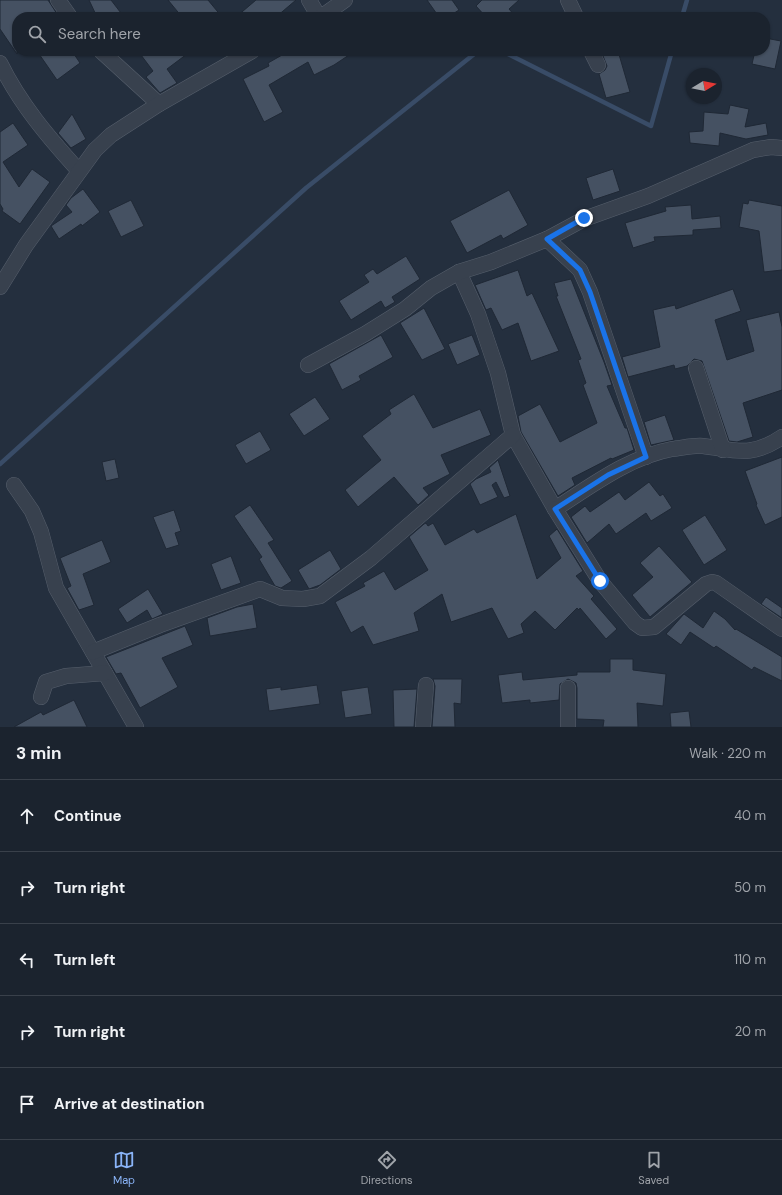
<!DOCTYPE html>
<html lang="en">
<head>
<meta charset="utf-8">
<style>
  body { margin:0; font-family:"DM Sans",sans-serif; background:#242b36; color:#f1f3f6 }
  .compass { position:absolute; left:686px; top:68px; width:36px; height:36px; border-radius:50%; background:#1b232e; box-shadow:0 1px 3px #0004; rotate:80deg }
  .stop { position:absolute; width:12px; height:12px; margin:-9px; border:3px solid #1a73e8; border-radius:50%; background:#fff }
  .stop.end { background:#1a73e8; border-color:#fff; box-shadow:0 1px 4px #0008 }
  .list { margin:0; padding:0; list-style:none }
  h2 { display:flex; justify-content:space-between; align-items:center; height:52px; margin:0; padding:0 16px; font-size:17px }
  h2 small { font-size:13px; font-weight:400; color:#a0a4aa }
  .list li { display:grid; grid-template-columns:26px 1fr auto; gap:12px; align-items:center; box-sizing:border-box; height:72px; padding:0 16px; border-top:1px solid #39404a }
  .list b { display:block; font-size:15px; white-space:nowrap }
  .list em { font-size:13px; font-style:normal; color:#a0a4aa }
  .icon { flex:none; width:22px; height:22px; fill:none; stroke:currentColor; stroke-width:2; stroke-linecap:round; stroke-linejoin:round }
  .map { position:relative; flex:none; width:782px; height:727px; overflow:hidden }
  .search { position:absolute; background:#1b232e; box-shadow:0 1px 3px #0004; left:12px; right:12px; top:12px; height:44px; display:flex; align-items:center; gap:10px; box-sizing:border-box; padding:0 14px; border-radius:16px; color:#a0a4aa; font-size:15px }
  .sheet { height:412px; background:#1b232e }
  nav { display:flex; justify-content:space-around; align-items:center; box-sizing:border-box; height:56px; border-top:1px solid #39404a; background:#1b232e; font-size:11px; color:#a0a4aa }
  nav a { display:grid; justify-items:center; gap:2px }
  nav .on { color:#8ab4f8 }
  .map>svg:first-child { display:block }
  .lines { fill:none; stroke-linecap:round; stroke-linejoin:round }
  .stream { stroke:#394c67; stroke-width:4.5 }
  .building { fill:#455162; stroke:#1f2835 }
  .minor-casing { stroke:#565f6c; stroke-width:16 }
  .minor { stroke:#38414e; stroke-width:15 }
  .route { stroke:#1a73e8; stroke-width:5 }
</style>
</head>
<body>
<div class="map">
<svg width="782" height="727" viewBox="0 0 782 727">
  <rect width="100%" height="100%" fill="#242f3e"/>
  <g class="lines">
    <g class="stream">
      <polyline points="682,17 687,0"/>
      <polyline points="502,51 651,126 672,51"/>
      <polyline points="0,464 306,188 478,51"/>
    </g>
  </g>
  <g class="building">
    <polygon points="0,0 48,0 59,17 17,17 17,54 0,29"/>
    <polygon points="89,0 111,0 124,17 97,17"/>
    <polygon points="168,0 208,0 222,17 182,17"/>
    <polygon points="256,0 296,0 276,17 236,17"/>
    <polygon points="427,0 452,0 459,10 448,17 439,17"/>
    <polygon points="482,0 519,0 509,9 516,17 486,17 476,6"/>
    <polygon points="765,38 781,41 775,69 752,64 755,51 765,51"/>
    <polygon points="37,51 72,51 80,63 57,80"/>
    <polygon points="138,51 191,51 167,69 177,83 160,93 146,77 153,71"/>
    <polygon points="289,51 355,51 334,65 314,75 308,62 269,85 283,112 264,122 243,79 269,66 268,63"/>
    <polygon points="601,51 618,51 630,92 606,98 599,74 605,70 607,66"/>
    <polygon points="730,105 749,109 745,127 766,123 768,135 746,139 720,133 719,146 690,143 689,132 703,131 704,112 728,114"/>
    <polygon points="72,114 86,139 71,148 58,133"/>
    <polygon points="13,123 28,145 3,162 19,187 32,169 50,182 20,224 2,211 3,209 0,204 0,132"/>
    <polygon points="613,169 620,191 593,200 586,178"/>
    <polygon points="83,189 100,212 82,226 81,224 59,239 51,226 72,212 66,205 71,198"/>
    <polygon points="509,190 528,225 503,239 501,235 467,253 450,221"/>
    <polygon points="131,200 144,226 121,237 108,211"/>
    <polygon points="749,200 782,206 782,270 764,272 759,231 739,227 743,203 748,204"/>
    <polygon points="691,205 692,219 720,216 721,228 693,230 693,235 654,237 655,241 633,248 625,223 666,211 665,207"/>
    <polygon points="406,256 420,279 392,297 395,302 385,308 381,301 351,320 339,301 369,282 364,275 373,269 377,274"/>
    <polygon points="518,270 527,296 532,293 559,351 531,361 518,323 502,330 491,308 486,310 475,285"/>
    <polygon points="571,279 604,362 612,385 607,386 625,428 627,428 634,450 612,459 611,458 572,478 575,485 558,496 521,432 518,416 540,404 560,442 597,423 583,385 586,383 578,360 581,359 556,296 558,296 554,283"/>
    <polygon points="733,289 741,311 715,320 727,360 754,351 746,320 779,312 782,327 782,390 743,403 753,437 737,442 729,441 702,361 694,359 687,366 675,369 674,365 628,377 622,357 660,347 653,310 675,305 676,309"/>
    <polygon points="424,308 445,349 422,360 400,323"/>
    <polygon points="381,335 393,357 359,376 361,380 342,390 329,364"/>
    <polygon points="472,335 480,355 457,365 448,344"/>
    <polygon points="414,394 433,428 480,409 491,435 441,455 450,474 423,488 429,495 418,505 394,477 358,507 345,490 381,460 362,436 391,414 389,410"/>
    <polygon points="315,397 330,419 304,436 289,414"/>
    <polygon points="665,415 674,440 651,445 644,422"/>
    <polygon points="260,431 271,450 246,464 235,445"/>
    <polygon points="782,457 782,517 765,525 756,505 757,504 745,471"/>
    <polygon points="115,459 119,478 106,481 102,462"/>
    <polygon points="498,460 510,496 504,498 496,482 492,485 498,497 480,505 470,484 476,479 491,472 489,468"/>
    <polygon points="649,482 660,496 663,494 672,508 651,521 646,513 616,534 609,524 587,543 571,517 585,506 590,512 619,492 625,500"/>
    <polygon points="250,505 274,540 268,543 292,581 281,588 275,586 259,559 262,557 234,516"/>
    <polygon points="174,510 181,531 175,533 179,545 166,549 153,517"/>
    <polygon points="516,514 537,579 561,558 549,536 557,529 583,571 576,576 594,596 591,599 617,629 606,639 580,608 579,610 577,608 555,630 535,611 521,624 524,633 508,639 492,608 451,622 442,594 414,613 419,631 373,645 363,626 351,633 335,602 365,586 363,583 384,571 395,590 428,570 409,537 424,524 426,523 428,526 433,523 445,545 474,529 477,533"/>
    <polygon points="705,515 727,550 704,565 682,530"/>
    <polygon points="102,540 111,562 83,574 94,605 79,610 67,588 71,586 60,558"/>
    <polygon points="659,546 692,582 650,617 632,595 653,577 640,563"/>
    <polygon points="330,550 341,569 320,585 309,589 298,570"/>
    <polygon points="231,556 241,583 221,590 211,564"/>
    <polygon points="148,589 163,614 152,619 147,610 127,623 118,609"/>
    <polygon points="766,597 782,608 782,618 761,604"/>
    <polygon points="253,604 257,628 210,636 207,618 237,607"/>
    <polygon points="714,611 725,619 735,630 736,629 782,657 782,681 754,667 752,670 716,646 714,648 690,632 681,645 666,634 684,614 703,628"/>
    <polygon points="185,626 193,645 162,658 178,687 140,708 121,673 116,674 106,657"/>
    <polygon points="610,659 633,659 633,670 666,674 663,706 637,703 638,727 603,727 604,720 577,719 577,688 576,683 568,679 560,684 559,700 530,703 530,700 502,703 498,675 522,672 523,680 577,675 577,672 610,672"/>
    <polygon points="433,679 462,679 461,704 454,703 455,727 432,727 435,686"/>
    <polygon points="317,685 320,704 269,711 266,689 281,687 281,690"/>
    <polygon points="368,687 372,714 345,718 341,691"/>
    <polygon points="417,689 414,727 394,727 393,690"/>
    <polygon points="74,700 87,727 14,727 41,712 43,715"/>
    <polygon points="689,711 691,727 671,727 670,713"/>
  </g>
  <g class="lines">
    <defs>
      <g id="minor">
        <polyline points="58,0 70,17"/>
        <polyline points="309,0 319,17"/>
        <polyline points="568,0 576,17"/>
        <polyline points="321,17 345,0"/>
        <polyline points="101,51 159,104"/>
        <polyline points="591,51 598,65"/>
        <path d="M0 63C20 104 49 138 79 171"/>
        <polyline points="547,239 580,270 590,292 646,457"/>
        <path d="M459 272 478 314 498 373 513 435 555 509C591 486 629 457 672 449 682 448 694 445 703 446 736 450 751 458 782 437"/>
        <polyline points="0,287 26,245 95,150 111,135 159,104 252,51"/>
        <polyline points="308,365 365,334 405,309 431,288 459,272 491,262 547,239 584,219 648,196 753,150 771,147 782,148"/>
        <polyline points="696,368 723,450"/>
        <polyline points="14,485 32,511 41,532 56,588 136,727"/>
        <polyline points="555,509 600,581 635,623 642,628 654,627 706,584 712,582 716,583 782,629"/>
        <polyline points="93,652 160,625 260,589 282,598 303,599 320,596 371,558 513,435"/>
        <polyline points="568,688 568,727"/>
        <polyline points="41,697 46,682 66,676 105,673"/>
        <polyline points="423,727 426,685"/>
      </g>
    </defs>
    <use href="#minor" class="minor-casing"/>
    <use href="#minor" class="minor"/>
  </g>
  <g class="lines">
    <polyline class="route" points="584,218 547,239 580,270 590,292 646,457 608,475 555,509 600,581"/>
  </g>
</svg>
<svg class="compass" viewBox="-18 -18 36 36"><path d="M0-13l5 13h-10z" fill="#e53935"/><path d="M0 13l5-13h-10z" fill="#a0a4aa"/></svg>
<div class="stop" style="left:600px;top:581px"></div>
<div class="stop end" style="left:584px;top:218px"></div>
<div class="search"><svg class="icon" aria-label="search" viewBox="0 0 24 24"><circle cx="10" cy="10" r="6"/><path d="M15 15l6 6"/></svg>Search here</div>
</div>
<section class="sheet">
<h2>3 min<small>Walk · 220 m</small></h2>
<ul class="list">
<li><svg class="icon" aria-label="ahead" viewBox="0 0 24 24"><path d="M12 20V5M6 11l6-6 6 6"/></svg><div><b>Continue</b></div><em>40 m</em></li>
<li><svg class="icon" aria-label="right" viewBox="0 0 24 24"><path d="M7 20v-9h11M14 6l5 5-5 5"/></svg><div><b>Turn right</b></div><em>50 m</em></li>
<li><svg class="icon" aria-label="left" viewBox="0 0 24 24"><path d="M17 20v-9H6M10 6l-5 5 5 5"/></svg><div><b>Turn left</b></div><em>110 m</em></li>
<li><svg class="icon" aria-label="right" viewBox="0 0 24 24"><path d="M7 20v-9h11M14 6l5 5-5 5"/></svg><div><b>Turn right</b></div><em>20 m</em></li>
<li><svg class="icon" aria-label="arrive" viewBox="0 0 24 24"><path d="M6 21V4h12l-3 4 3 4H6"/></svg><div><b>Arrive at destination</b></div></li>
</ul>
</section>
<nav>
<a class="on"><svg class="icon" aria-label="map" viewBox="0 0 24 24"><path d="M3 6l6-2 6 2 6-2v14l-6 2-6-2-6 2zM9 4v14M15 6v14"/></svg>Map</a>
<a><svg class="icon" aria-label="directions" viewBox="0 0 24 24"><path d="M12 3l9 9-9 9-9-9zM9 14v-3h6M13 9l2 2-2 2"/></svg>Directions</a>
<a><svg class="icon" aria-label="saved" viewBox="0 0 24 24"><path d="M7 4h10v16l-5-4-5 4z"/></svg>Saved</a>
</nav>
</body>
</html>
